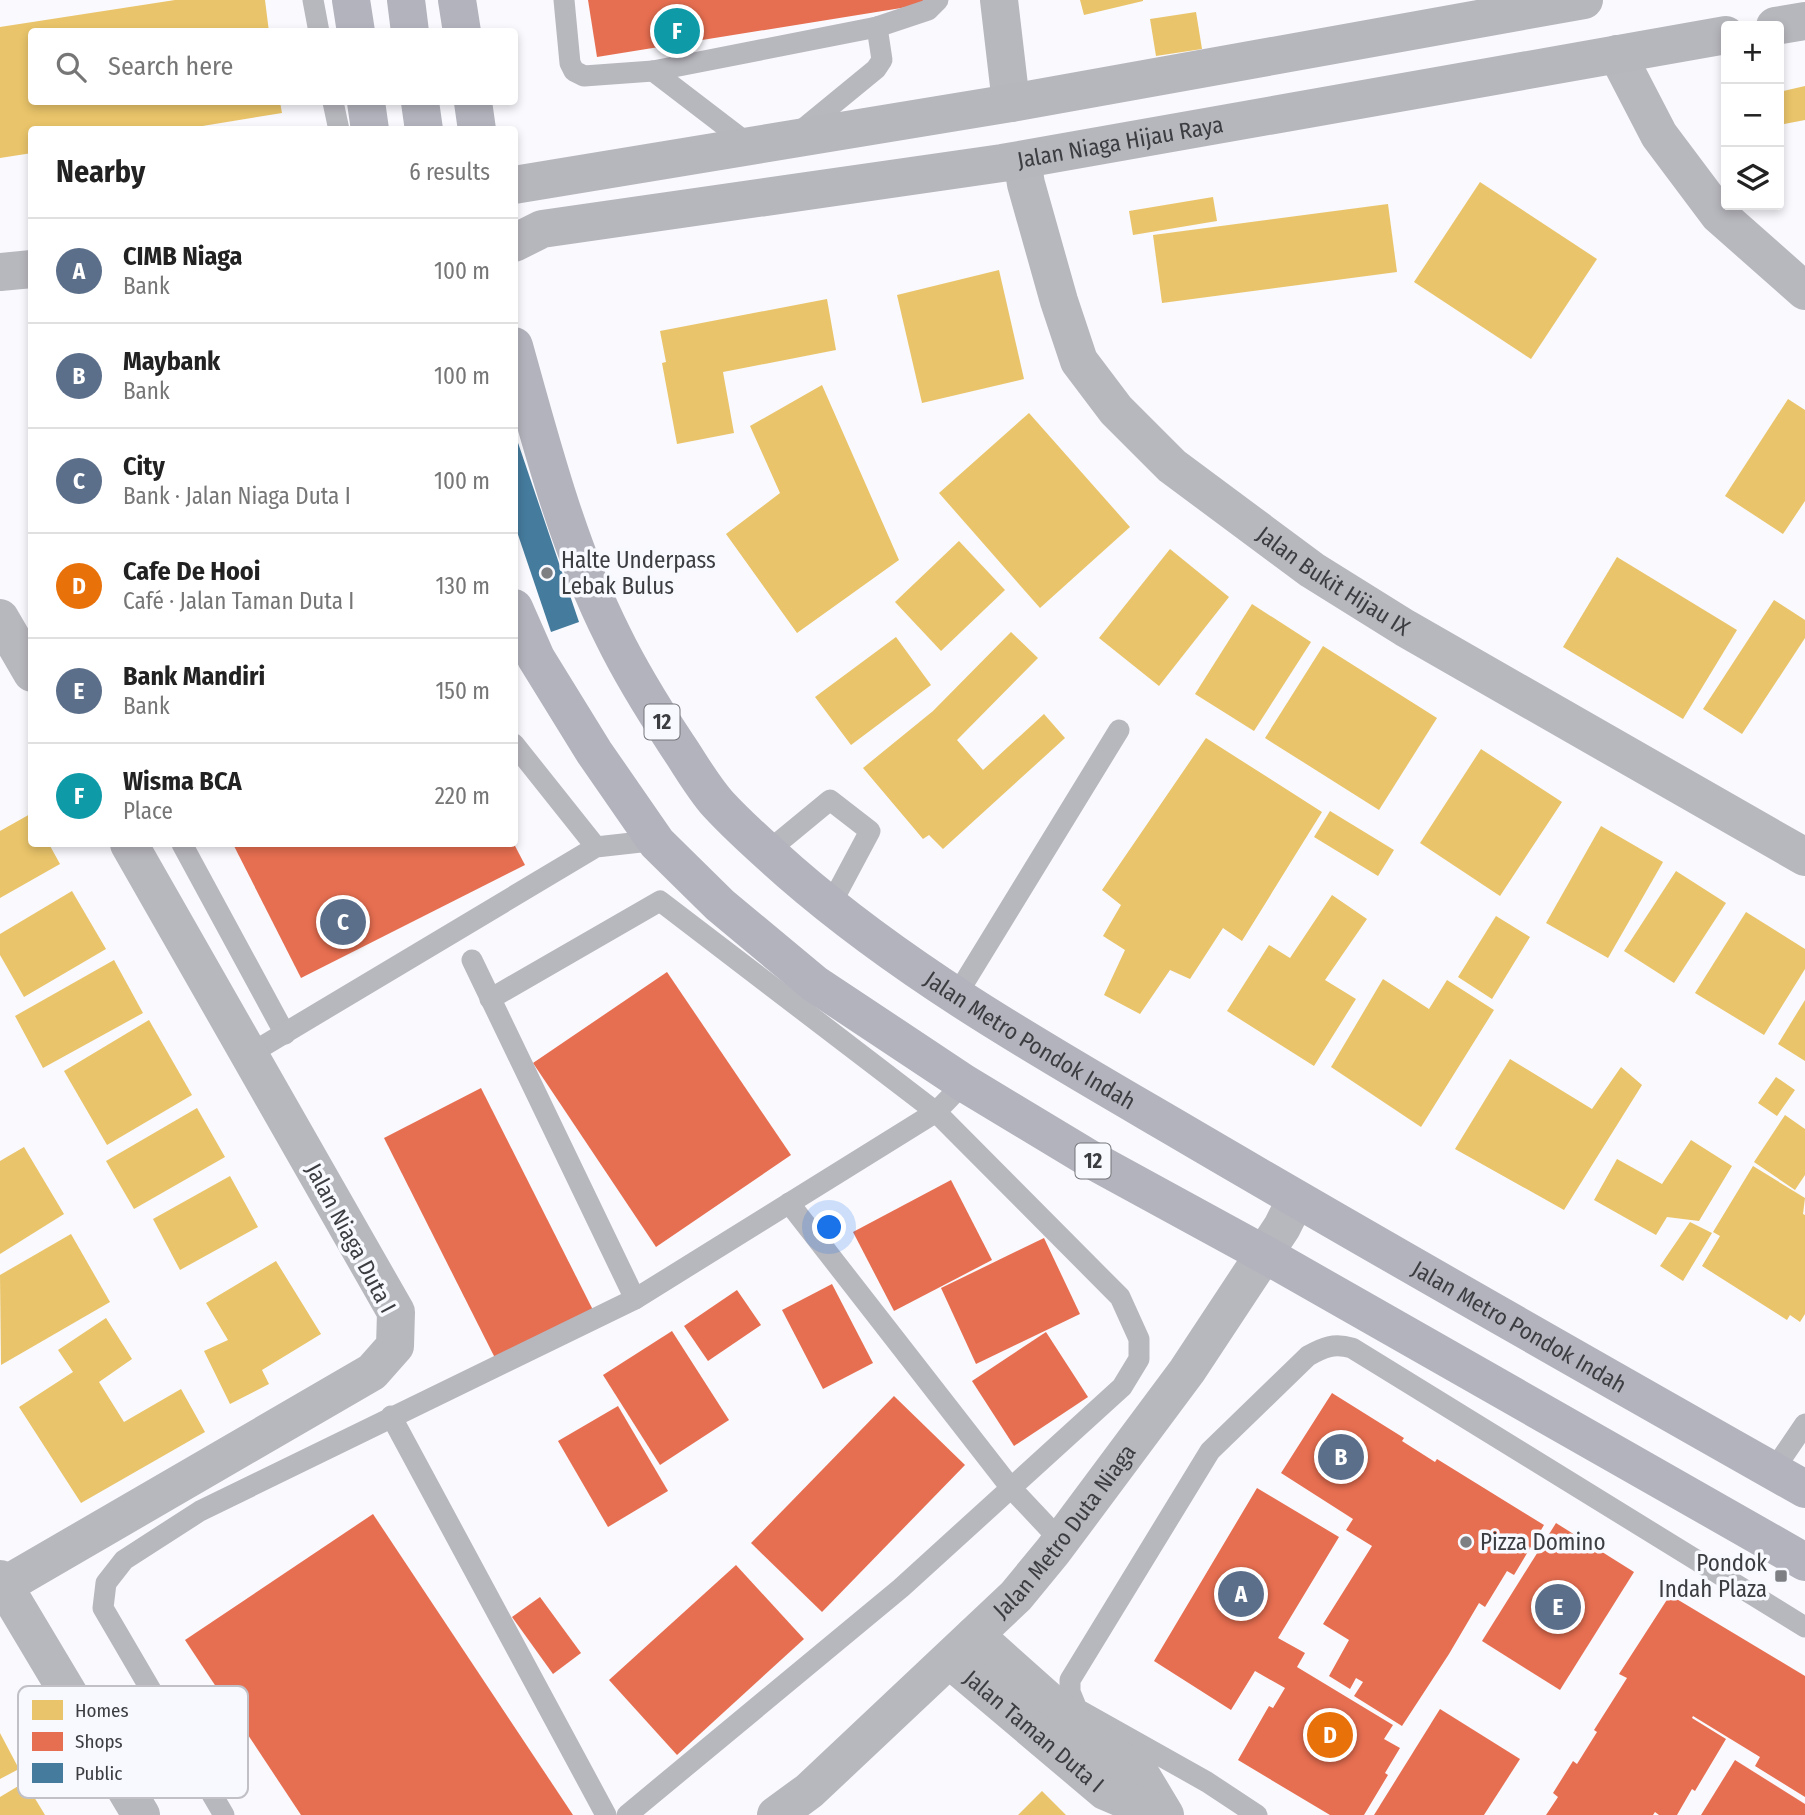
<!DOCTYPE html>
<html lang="en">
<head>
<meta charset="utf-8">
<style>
  body { margin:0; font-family:"Fira Sans Condensed",sans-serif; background:#f2f2f2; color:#222 }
  .controls { position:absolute; right:21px; top:21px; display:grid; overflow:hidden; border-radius:7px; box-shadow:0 4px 10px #0003 }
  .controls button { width:63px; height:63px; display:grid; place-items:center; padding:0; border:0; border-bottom:2px solid #e0e0e0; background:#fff; color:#222; font:35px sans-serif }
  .you { position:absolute; left:830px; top:1228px; width:24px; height:24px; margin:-18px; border:5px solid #fff; border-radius:50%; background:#1a73e8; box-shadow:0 0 0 10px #1a73e833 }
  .badge { display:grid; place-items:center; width:46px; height:46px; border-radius:50%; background:#b45309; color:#fff; font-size:23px; font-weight:700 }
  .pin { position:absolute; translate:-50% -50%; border:4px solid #fff; box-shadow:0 2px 7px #0006 }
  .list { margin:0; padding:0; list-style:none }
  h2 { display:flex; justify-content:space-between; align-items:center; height:91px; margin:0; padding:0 28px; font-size:30px }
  h2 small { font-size:23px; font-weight:400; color:#767676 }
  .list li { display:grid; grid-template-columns:46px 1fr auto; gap:21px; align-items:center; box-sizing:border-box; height:105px; padding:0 28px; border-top:2px solid #e0e0e0 }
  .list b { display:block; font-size:26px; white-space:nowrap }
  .list p { margin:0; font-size:23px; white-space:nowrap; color:#767676 }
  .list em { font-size:23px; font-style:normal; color:#767676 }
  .icon { flex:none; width:38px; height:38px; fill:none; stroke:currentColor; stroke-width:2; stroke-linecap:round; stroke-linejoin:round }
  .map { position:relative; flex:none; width:1805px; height:1815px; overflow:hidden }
  .search { position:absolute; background:#fff; box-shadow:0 4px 10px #0003; left:28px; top:28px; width:490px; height:77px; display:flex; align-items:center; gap:18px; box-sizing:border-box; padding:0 24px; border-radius:7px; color:#767676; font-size:26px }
  .panel { position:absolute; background:#fff; box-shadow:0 4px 10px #0003; left:28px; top:126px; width:490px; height:721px; border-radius:7px }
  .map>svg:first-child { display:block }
  .homes { fill:#e9c46a }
  .shops { fill:#e76f51 }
  .public { fill:#457b9d }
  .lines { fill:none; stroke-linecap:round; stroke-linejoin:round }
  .lane { stroke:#b7b7be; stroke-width:21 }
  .street { stroke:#b7b7be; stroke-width:38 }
  .secondary { stroke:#b6b6bd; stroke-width:38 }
  .highway { stroke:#b3b3bd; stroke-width:38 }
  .poi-dot { fill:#7e7f83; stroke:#f8f8ff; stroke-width:2.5 }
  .labels { text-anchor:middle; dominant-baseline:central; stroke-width:7; stroke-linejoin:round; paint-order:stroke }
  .shield { fill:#f8f8ff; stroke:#74757a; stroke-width:2 }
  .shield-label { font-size:21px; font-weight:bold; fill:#3c3d41 }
  .street-label { font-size:23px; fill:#3c3d41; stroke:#f8f8ff }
  .poi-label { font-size:23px; fill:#3c3d41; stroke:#f8f8ff; text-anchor:start }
  .key { fill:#f8f8ff; stroke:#c0c0c6; stroke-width:2 }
  .key-label { font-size:19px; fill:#3c3d41 }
</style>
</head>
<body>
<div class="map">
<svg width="1805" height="1815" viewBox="0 0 1805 1815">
  <rect width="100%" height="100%" fill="#f9f9fe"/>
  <g class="homes">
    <polygon points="175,0 265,0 269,32 32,32 32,102 280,102 282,113 178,130 32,130 32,153 0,158 0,27"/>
    <polygon points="1080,0 1143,0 1143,1 1084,15"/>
    <polygon points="1196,12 1202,49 1156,56 1150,19"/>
    <polygon points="1805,86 1805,120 1779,125 1779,92"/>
    <polygon points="1480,182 1597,259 1531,359 1414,282"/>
    <polygon points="1213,197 1217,221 1133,235 1129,211"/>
    <polygon points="1388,204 1397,272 1162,303 1153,235"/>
    <polygon points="999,270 1024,379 922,403 897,295"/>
    <polygon points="827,299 836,350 723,372 734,433 677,444 662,363 666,362 660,331"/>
    <polygon points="822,385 899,560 797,633 726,534 780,493 750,426"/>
    <polygon points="1788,399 1805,410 1805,501 1783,534 1725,496"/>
    <polygon points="1029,413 1130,527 1040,608 939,493"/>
    <polygon points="959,541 1005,590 941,651 895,602"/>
    <polygon points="1170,549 1229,597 1159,686 1099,638"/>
    <polygon points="1617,557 1737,630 1683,719 1563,647"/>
    <polygon points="1774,600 1805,620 1805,638 1742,734 1703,709"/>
    <polygon points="1252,604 1311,642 1254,731 1195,694"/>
    <polygon points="1011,632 1038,658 957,740 983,770 1044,714 1065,738 943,849 929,835 923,839 863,768 933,711"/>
    <polygon points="896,637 931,685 851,745 815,697"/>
    <polygon points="1323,646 1437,718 1379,810 1265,738"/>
    <polygon points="1206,738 1322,812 1242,941 1223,928 1190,979 1170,970 1140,1014 1104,995 1125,950 1103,936 1121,905 1102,890"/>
    <polygon points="1481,749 1562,802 1500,896 1420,843"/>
    <polygon points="1330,811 1394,850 1378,876 1314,837"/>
    <polygon points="32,813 32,844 49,844 60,864 0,898 0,831"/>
    <polygon points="1601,826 1663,862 1608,958 1546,923"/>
    <polygon points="1676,871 1726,903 1674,983 1624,951"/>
    <polygon points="72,891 106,949 24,997 0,955 0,934"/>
    <polygon points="1332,895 1367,919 1325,980 1356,999 1314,1066 1227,1011 1269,945 1290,958"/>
    <polygon points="1746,912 1805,949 1805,969 1764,1035 1695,993"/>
    <polygon points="1496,916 1530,937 1492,999 1458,977"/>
    <polygon points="114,960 143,1013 43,1068 15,1016"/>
    <polygon points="1383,979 1429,1009 1447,980 1494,1010 1421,1127 1331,1067"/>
    <polygon points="1805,1000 1805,1061 1778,1044"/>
    <polygon points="149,1020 192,1095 107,1145 64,1071"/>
    <polygon points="1510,1059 1592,1109 1621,1067 1642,1085 1564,1210 1455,1149"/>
    <polygon points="1776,1077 1795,1090 1777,1116 1758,1103"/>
    <polygon points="197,1108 225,1157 134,1209 106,1161"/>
    <polygon points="1785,1115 1805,1129 1805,1175 1795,1190 1754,1162"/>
    <polygon points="1691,1140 1732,1166 1699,1221 1667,1217 1656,1235 1594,1200 1617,1159 1662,1184"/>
    <polygon points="24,1147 64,1214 0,1254 0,1161"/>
    <polygon points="1753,1166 1805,1198 1803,1214 1805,1215 1805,1314 1800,1322 1790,1315 1787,1320 1702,1266 1720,1236 1713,1232"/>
    <polygon points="230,1176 258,1227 180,1270 153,1219"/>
    <polygon points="1690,1222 1712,1233 1683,1281 1660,1266"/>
    <polygon points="71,1234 110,1302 1,1365 0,1275"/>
    <polygon points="276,1261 321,1334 262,1370 269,1384 230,1404 204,1351 228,1340 206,1303"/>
    <polygon points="106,1318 132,1359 99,1382 124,1422 181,1389 205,1432 81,1503 19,1407 73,1372 58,1350"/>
    <polygon points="0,1733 19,1769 0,1779"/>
    <polygon points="25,1782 45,1815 0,1815 0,1797"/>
    <polygon points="1042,1791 1066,1815 1018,1815"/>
  </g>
  <g class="shops">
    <polygon points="588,0 926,0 926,4 597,57"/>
    <polygon points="233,844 514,844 525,865 301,978"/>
    <polygon points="667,972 791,1155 656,1247 533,1063"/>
    <polygon points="481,1088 593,1310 496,1360 384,1138"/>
    <polygon points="951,1180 992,1260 894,1311 853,1232"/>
    <polygon points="1044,1238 1080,1314 976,1364 941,1288"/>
    <polygon points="832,1284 873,1363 823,1389 782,1310"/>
    <polygon points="737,1290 761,1325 708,1361 684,1326"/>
    <polygon points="672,1331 729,1420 660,1465 603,1375"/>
    <polygon points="1046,1332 1088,1397 1014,1446 972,1381"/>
    <polygon points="1332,1393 1404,1438 1402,1441 1435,1462 1437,1459 1544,1525 1514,1575 1507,1571 1485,1607 1479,1603 1449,1654 1402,1726 1354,1696 1363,1682 1356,1678 1350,1689 1329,1676 1349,1640 1323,1624 1372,1546 1346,1530 1353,1519 1281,1473"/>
    <polygon points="894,1396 965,1465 822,1612 751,1543"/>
    <polygon points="618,1406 668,1491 608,1527 558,1441"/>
    <polygon points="1257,1488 1339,1537 1278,1638 1305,1653 1297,1667 1393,1725 1384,1739 1400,1748 1385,1773 1388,1775 1364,1815 1330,1815 1238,1760 1269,1706 1273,1708 1285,1688 1255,1671 1231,1710 1154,1661"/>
    <polygon points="373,1514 573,1815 301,1815 185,1640"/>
    <polygon points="1556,1523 1634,1572 1560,1690 1482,1641"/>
    <polygon points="736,1565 804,1639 677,1755 609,1680"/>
    <polygon points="1670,1595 1805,1676 1805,1797 1755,1766 1760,1757 1693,1716 1692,1718 1726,1739 1695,1791 1692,1789 1677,1815 1659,1815 1655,1812 1653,1815 1546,1815 1558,1797 1553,1793 1573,1761 1577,1764 1597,1732 1594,1730 1627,1678 1619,1674"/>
    <polygon points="540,1597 581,1653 553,1674 512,1617"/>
    <polygon points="1440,1709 1520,1759 1484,1815 1374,1815"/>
    <polygon points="1735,1760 1805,1804 1805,1815 1701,1815"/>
  </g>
  <polygon class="public" points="514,431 579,622 551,632 514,523"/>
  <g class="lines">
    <g class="lane">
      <polyline points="313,0 319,32"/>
      <polyline points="564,0 570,63 574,71 584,76 653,71 877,27 928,10 938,0"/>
      <polyline points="653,71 751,146"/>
      <polyline points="333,102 339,130"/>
      <polyline points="798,133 876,69 882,60 877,27"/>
      <polyline points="514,744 596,847"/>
      <polyline points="182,844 285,1034"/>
      <polyline points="767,852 830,800 870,831 830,906"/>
      <polyline points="472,960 635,1299"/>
      <polyline points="956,996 1119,730"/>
      <polyline points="490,999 660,901 936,1112 1120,1297 1139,1339 1139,1359 1122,1387 901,1588 627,1815"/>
      <polyline points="248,1055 596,847 641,842 657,843"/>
      <polyline points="789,1203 1011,1488 1060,1540"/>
      <polyline points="391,1416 606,1815"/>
      <polyline points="1773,1471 1805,1424"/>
      <polyline points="224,1815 103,1608 106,1583 124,1560 200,1511 635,1299 936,1112 964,1083"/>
      <path d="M1257 1815 1207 1782 1077 1709 1070 1692V1680L1210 1451 1308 1356C1324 1347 1334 1343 1352 1348L1805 1627"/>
    </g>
    <g class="street">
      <polyline points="999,0 1011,103"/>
      <polyline points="1617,54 1659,135 1719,215 1805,291"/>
      <path id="s1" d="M1022 160 1026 184 1059 301 1079 361 1116 410 1172 466 1312 570 1405 628 1805 857"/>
      <polyline points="0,272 32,269"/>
      <polyline points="0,618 32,673"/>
      <polyline points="0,1579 141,1815"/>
      <polyline points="0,1588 372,1372 395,1346 396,1312 129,844"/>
      <polyline points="975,1635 1078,1727 1141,1775 1165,1815"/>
      <path id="s2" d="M950 1660 1105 1791 1161 1815"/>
      <path id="s3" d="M776 1815 809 1791 1016 1596 1053 1551 1187 1371 1282 1227 1296 1199"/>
    </g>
    <g class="secondary">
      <polyline points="1775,26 1805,21"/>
      <polyline points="514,185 1011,103 1584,0"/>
      <path id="s4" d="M514 243 542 229 1002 163 1726 35"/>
    </g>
    <g class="highway">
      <polyline points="351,0 356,32"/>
      <polyline points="406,0 410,32"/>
      <polyline points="457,0 462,32"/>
      <polyline points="366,102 370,130"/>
      <polyline points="420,102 424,130"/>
      <polyline points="473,102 477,130"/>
      <path id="s5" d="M514 346C541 443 568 547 613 636 631 673 654 710 677 745 690 764 702 786 718 804 740 828 765 850 790 872 906 973 1040 1049 1172 1126 1381 1249 1593 1369 1805 1489"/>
      <polyline points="514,608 536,658 594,752 657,843 720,905 815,984 964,1083 1090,1159 1264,1254 1805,1562"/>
    </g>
  </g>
  <g class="poi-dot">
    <circle cx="547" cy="573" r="7"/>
    <circle cx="1466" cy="1542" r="7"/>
    <rect x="1774" y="1569" width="14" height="14" rx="3.5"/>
  </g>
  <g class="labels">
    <g class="shield">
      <rect x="644.5" y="704.5" width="35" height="35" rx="5"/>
      <rect x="1075.5" y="1143.5" width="35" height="35" rx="5"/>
    </g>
    <g class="shield-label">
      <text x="662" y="722">12</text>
      <text x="1093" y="1161">12</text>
    </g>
    <g class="street-label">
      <text stroke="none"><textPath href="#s4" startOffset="616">Jalan Niaga Hijau Raya</textPath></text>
      <text stroke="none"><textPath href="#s1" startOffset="548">Jalan Bukit Hijau IX</textPath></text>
      <text stroke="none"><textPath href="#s5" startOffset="898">Jalan Metro Pondok Indah</textPath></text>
      <text transform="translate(351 1238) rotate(62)">Jalan Niaga Duta I</text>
      <text stroke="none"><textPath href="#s5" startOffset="1465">Jalan Metro Pondok Indah</textPath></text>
      <text stroke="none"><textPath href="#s3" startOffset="406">Jalan Metro Duta Niaga</textPath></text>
      <text stroke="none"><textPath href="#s2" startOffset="110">Jalan Taman Duta I</textPath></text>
    </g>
    <g class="poi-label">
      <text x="561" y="560">Halte Underpass<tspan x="561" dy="26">Lebak Bulus</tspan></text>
      <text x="1480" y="1542">Pizza Domino</text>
      <text x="1767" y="1563" text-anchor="end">Pondok<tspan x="1767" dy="26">Indah Plaza</tspan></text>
    </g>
  </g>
  <rect x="18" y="1686" width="230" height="112" rx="10" class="key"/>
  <rect x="32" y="1700" width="31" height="20" fill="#e9c46a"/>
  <rect x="32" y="1732" width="31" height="19" fill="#e76f51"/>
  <rect x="32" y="1763" width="31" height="20" fill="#457b9d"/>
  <g class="key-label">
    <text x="75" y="1717">Homes</text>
    <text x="75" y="1748">Shops</text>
    <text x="75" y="1780">Public</text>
  </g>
</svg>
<div class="controls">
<button>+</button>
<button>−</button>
<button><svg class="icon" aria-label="layers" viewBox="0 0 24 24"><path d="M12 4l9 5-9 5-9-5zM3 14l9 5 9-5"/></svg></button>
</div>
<div class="you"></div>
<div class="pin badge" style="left:1241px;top:1594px;background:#5c6f8a">A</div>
<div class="pin badge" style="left:1341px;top:1457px;background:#5c6f8a">B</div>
<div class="pin badge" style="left:343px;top:922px;background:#5c6f8a">C</div>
<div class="pin badge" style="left:1330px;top:1735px;background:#e8710a">D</div>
<div class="pin badge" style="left:1558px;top:1607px;background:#5c6f8a">E</div>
<div class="pin badge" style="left:677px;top:31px;background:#0f9aa8">F</div>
<div class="search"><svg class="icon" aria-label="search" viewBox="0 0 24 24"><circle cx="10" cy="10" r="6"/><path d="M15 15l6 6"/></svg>Search here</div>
<section class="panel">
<h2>Nearby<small>6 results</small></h2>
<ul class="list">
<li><span class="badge" style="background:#5c6f8a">A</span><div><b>CIMB Niaga</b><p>Bank</p></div><em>100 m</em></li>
<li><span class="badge" style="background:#5c6f8a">B</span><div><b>Maybank</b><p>Bank</p></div><em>100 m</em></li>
<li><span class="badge" style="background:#5c6f8a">C</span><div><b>City</b><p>Bank · Jalan Niaga Duta I</p></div><em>100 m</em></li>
<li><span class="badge" style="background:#e8710a">D</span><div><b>Cafe De Hooi</b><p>Café · Jalan Taman Duta I</p></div><em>130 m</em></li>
<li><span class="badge" style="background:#5c6f8a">E</span><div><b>Bank Mandiri</b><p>Bank</p></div><em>150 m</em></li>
<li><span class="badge" style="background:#0f9aa8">F</span><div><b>Wisma BCA</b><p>Place</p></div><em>220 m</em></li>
</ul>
</section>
</div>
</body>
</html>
